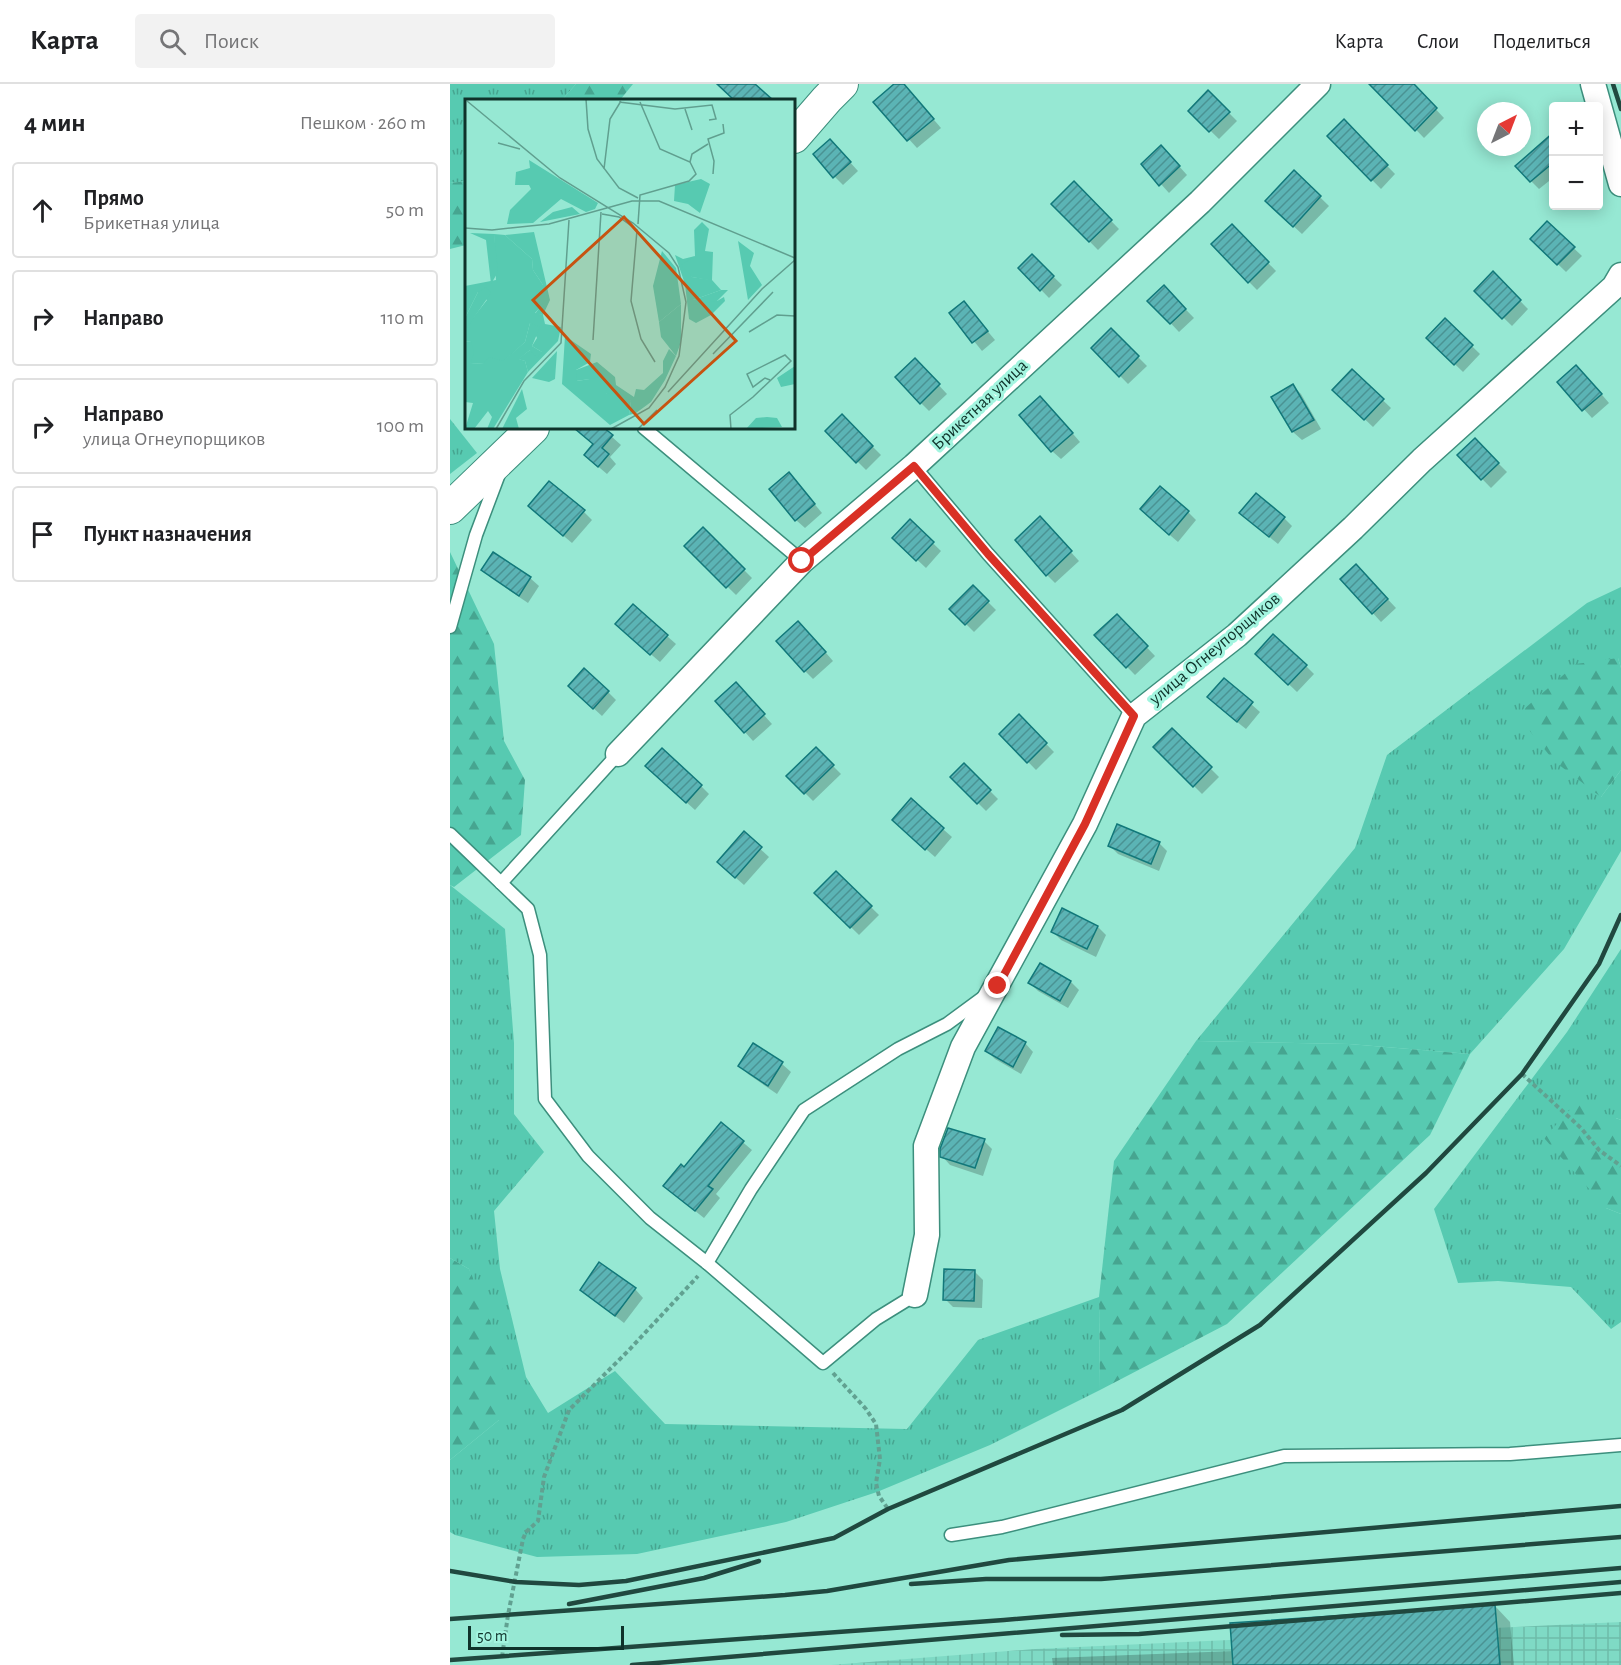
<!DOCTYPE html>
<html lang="ru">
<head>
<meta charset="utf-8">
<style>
  body { margin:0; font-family:"Alegreya Sans",sans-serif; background:#f2f2f2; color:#202124 }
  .controls { position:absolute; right:18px; top:18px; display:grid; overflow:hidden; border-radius:6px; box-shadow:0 3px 15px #0003 }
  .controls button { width:54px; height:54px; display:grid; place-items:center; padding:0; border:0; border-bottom:2px solid #e0e0e0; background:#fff; color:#202124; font:30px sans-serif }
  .compass { position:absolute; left:1027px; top:18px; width:54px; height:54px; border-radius:50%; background:#fff; box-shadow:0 3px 15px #0003; rotate:42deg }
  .scale { position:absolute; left:18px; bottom:15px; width:156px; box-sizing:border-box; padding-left:6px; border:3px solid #0f322a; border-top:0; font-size:16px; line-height:21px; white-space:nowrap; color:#0f322a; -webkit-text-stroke:4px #a3f5e0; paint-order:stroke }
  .stop { position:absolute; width:18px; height:18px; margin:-14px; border:4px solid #d93025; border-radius:50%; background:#fff }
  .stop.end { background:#d93025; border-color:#fff; box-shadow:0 2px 6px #0008 }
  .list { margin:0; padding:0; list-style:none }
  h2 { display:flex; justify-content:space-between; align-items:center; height:78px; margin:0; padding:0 24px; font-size:26px }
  h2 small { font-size:20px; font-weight:400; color:#757577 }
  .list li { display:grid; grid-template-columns:39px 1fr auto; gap:18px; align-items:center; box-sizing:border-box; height:96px; margin:0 12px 12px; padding:0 12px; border:2px solid #e0e0e0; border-radius:6px }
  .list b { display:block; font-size:22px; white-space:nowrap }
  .list p { margin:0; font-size:20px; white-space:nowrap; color:#757577 }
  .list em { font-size:20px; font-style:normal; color:#757577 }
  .icon { flex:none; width:33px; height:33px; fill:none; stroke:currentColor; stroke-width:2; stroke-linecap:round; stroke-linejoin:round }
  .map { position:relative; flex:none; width:1171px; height:1581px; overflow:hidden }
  header { display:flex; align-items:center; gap:36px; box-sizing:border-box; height:84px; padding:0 30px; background:#fff; border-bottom:2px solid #e0e0e0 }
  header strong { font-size:28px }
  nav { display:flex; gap:33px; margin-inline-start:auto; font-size:21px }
  .search { width:420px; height:54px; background:#f2f2f2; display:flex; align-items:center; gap:15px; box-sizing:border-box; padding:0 21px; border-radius:6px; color:#757577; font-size:22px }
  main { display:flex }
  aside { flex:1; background:#fff }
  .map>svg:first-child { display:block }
  .industrial { fill:url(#industrial-grid) }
  .grass { fill:url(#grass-tufts) }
  .forest { fill:url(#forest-firs) }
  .shadow { fill:#0003 }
  .building { fill:url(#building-hatch); stroke:#11787a; stroke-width:1.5 }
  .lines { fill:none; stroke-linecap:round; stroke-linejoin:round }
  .service-casing { stroke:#3c8f7d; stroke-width:15 }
  .minor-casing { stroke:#3c8f7d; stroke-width:27 }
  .tertiary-casing { stroke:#3c8f7d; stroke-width:34 }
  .path { stroke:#61a191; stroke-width:4; stroke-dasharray:4.5 3; stroke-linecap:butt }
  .service { stroke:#fff; stroke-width:12 }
  .minor { stroke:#fff; stroke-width:24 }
  .tertiary { stroke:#fff; stroke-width:32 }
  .rail { stroke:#20483f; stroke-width:4.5 }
  .route { stroke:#d93025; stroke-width:8 }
  .labels { text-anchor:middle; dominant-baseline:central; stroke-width:6; stroke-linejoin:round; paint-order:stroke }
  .street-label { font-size:18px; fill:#0f322a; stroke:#a3f5e0 }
  .inset-road { fill:none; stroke:#609f8f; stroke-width:1.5 }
  .view { fill:#c75310; fill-opacity:0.15; stroke:#c75310; stroke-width:3 }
  .inset-edge { fill:none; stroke:#0f322a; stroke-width:3 }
</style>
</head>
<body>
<header>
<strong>Карта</strong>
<div class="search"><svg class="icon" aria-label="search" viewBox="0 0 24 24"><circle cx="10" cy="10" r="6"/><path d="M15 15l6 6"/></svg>Поиск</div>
<nav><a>Карта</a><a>Слои</a><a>Поделиться</a></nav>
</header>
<main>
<aside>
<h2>4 мин<small>Пешком · 260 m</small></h2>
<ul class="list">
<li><svg class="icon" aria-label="ahead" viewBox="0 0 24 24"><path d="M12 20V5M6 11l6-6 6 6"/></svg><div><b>Прямо</b><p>Брикетная улица</p></div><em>50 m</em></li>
<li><svg class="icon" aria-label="right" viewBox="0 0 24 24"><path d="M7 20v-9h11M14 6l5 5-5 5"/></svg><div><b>Направо</b></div><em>110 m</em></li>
<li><svg class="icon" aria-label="right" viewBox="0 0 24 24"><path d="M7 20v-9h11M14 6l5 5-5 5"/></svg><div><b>Направо</b><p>улица Огнеупорщиков</p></div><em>100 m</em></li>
<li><svg class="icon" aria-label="arrive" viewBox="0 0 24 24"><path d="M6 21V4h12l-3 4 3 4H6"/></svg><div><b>Пункт назначения</b></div></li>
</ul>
</aside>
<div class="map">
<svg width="1171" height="1581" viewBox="0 0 1171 1581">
  <defs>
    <pattern id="industrial-grid" width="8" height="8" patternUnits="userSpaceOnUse" patternTransform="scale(1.5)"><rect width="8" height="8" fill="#7fdac5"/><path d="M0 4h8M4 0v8" fill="none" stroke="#6dbca9"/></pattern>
    <pattern id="grass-tufts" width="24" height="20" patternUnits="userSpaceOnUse" patternTransform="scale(1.5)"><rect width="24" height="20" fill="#57cab1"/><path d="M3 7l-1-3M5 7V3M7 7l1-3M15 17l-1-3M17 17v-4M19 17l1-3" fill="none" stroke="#46a590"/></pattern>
    <pattern id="forest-firs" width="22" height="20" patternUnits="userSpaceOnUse" patternTransform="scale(1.5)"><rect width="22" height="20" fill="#57cab1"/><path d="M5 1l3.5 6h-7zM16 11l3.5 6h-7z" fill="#46a590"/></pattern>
    <pattern id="building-hatch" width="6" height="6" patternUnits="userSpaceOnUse" patternTransform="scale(1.5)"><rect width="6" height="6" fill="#5bb4b5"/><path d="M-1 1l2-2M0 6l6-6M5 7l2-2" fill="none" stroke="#4a9393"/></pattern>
  </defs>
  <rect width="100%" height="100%" fill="#96e8d3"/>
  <polygon class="industrial" points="1171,1538 1171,1581 381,1581 585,1565"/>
  <g class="grass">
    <polygon points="0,0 126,0 112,16 16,16 16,97 0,99"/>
    <polygon points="0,335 27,369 0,390"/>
    <polygon points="1171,503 1171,584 1168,574 1151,713 1171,686 1171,767 1114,865 1020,970 899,960 746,957 905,764 937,671 1137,519"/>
    <polygon points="0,801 55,845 64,959 64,1030 94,1068 44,1127 50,1185 76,1293 98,1329 165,1287 215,1340 457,1345 528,1256 649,1213 650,1306 540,1361 427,1408 336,1438 187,1470 87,1473 5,1451 0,1448 0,1376 49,1336 19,1185 0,1174"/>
    <polygon points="1171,865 1171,1036 1166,1034 1156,1124 1171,1130 1171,1238 1161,1245 1121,1203 1048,1197 1008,1199 984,1125 1117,948"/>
  </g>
  <g class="forest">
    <polygon points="126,0 183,0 170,16 112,16"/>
    <polygon points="16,97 16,161 0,165 0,99"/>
    <polygon points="0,468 44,560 54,657 75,696 71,751 4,803 0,801"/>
    <polygon points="1168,574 1171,584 1171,686 1151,713 1104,677 1067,631 1126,580"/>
    <polygon points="746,957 899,960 1020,970 980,1051 777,1240 650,1306 649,1213 664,1077"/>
    <polygon points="1126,1019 1171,1036 1171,1130 1156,1124 1094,1054"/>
    <polygon points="0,1174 19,1185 53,1271 49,1336 0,1376"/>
  </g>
  <g class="shadow">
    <polygon points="446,0 453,0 491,44 467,64 425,18"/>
    <polygon points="932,0 962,0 994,34 974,54 927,5"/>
    <polygon points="758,8 787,37 769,55 740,27"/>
    <polygon points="894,37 945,90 931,105 879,52"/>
    <polygon points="1104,53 1104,93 1089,105 1081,97"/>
    <polygon points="388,65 408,87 393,101 385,93"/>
    <polygon points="719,71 737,91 719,109 693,80"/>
    <polygon points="844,88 879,122 852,150 825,125"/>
    <polygon points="624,99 669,145 648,166 603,120"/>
    <polygon points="1097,139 1132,172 1116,188 1082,155"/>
    <polygon points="782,142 826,187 807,206 763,161"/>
    <polygon points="582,172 612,201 599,214 570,184"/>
    <polygon points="1043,189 1078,225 1062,242 1026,207"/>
    <polygon points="714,203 744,234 729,248 700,217"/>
    <polygon points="514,219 545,256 532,267 501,229"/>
    <polygon points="995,236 1030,270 1013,288 978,254"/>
    <polygon points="661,246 697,282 678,300 643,264"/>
    <polygon points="465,276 497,310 479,327 471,319"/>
    <polygon points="902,287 941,324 923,343 884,306"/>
    <polygon points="1135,291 1159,319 1142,334 1109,298"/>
    <polygon points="843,302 851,310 871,345 852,356 843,348 823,313"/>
    <polygon points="599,322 630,358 611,375 602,367"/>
    <polygon points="392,332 431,371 416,386 377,347"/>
    <polygon points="139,344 152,344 171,361 160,373 166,380 157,390 144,379 144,360 134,350"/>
    <polygon points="1025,356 1057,388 1041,404 1009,371"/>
    <polygon points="347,399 372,429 355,444 346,436"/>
    <polygon points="134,428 142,436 122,459 88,430"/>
    <polygon points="738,428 746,436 728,458 700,434"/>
    <polygon points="834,434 842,442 828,460 800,437"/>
    <polygon points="460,437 491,467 476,484 444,454"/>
    <polygon points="598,443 629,477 605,499 597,491"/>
    <polygon points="253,445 302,494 286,511 236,462"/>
    <polygon points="43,470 80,494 89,502 78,519 41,494 33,486"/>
    <polygon points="914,490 946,524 931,538 892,495"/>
    <polygon points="523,503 546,526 524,548 501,525"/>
    <polygon points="183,522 226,560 210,578 175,548"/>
    <polygon points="667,532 705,572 685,591 646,551"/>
    <polygon points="357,547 383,577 363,595 355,587"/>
    <polygon points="807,570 856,582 864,590 847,608"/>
    <polygon points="774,596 810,628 796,645 767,622"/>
    <polygon points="158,608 166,616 152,632 128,610"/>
    <polygon points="294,609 322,640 303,657 267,617"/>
    <polygon points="569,632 604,668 586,686 551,650"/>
    <polygon points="722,646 769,693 752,710 705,663"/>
    <polygon points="366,665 391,690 363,717 338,692"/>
    <polygon points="514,681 548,715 536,727 502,693"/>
    <polygon points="206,691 251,702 259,710 245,726"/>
    <polygon points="461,717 502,753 485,773 452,744"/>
    <polygon points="294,750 319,773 294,801 277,786"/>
    <polygon points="709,759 717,767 709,787 668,770 660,762"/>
    <polygon points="386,789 429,831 409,851 366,809"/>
    <polygon points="613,826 648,843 656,851 646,873 611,856 603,848"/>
    <polygon points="591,881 621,898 629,906 618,924 588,907 580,899"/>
    <polygon points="575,959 583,968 571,990 545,975 537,967"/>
    <polygon points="304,961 332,980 341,988 327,1010 298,990 290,982"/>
    <polygon points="271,1040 302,1066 266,1110 270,1114 254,1134 224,1110 234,1085"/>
    <polygon points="534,1057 542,1065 533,1092 500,1081 492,1072"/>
    <polygon points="524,1187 533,1196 532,1224 503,1223 495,1215"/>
    <polygon points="185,1205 193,1214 174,1239 132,1206"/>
    <polygon points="1045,1522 1060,1538 1064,1581 603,1581 602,1574 784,1567"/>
  </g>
  <g class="building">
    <polygon points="267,0 305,0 323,16 284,16"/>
    <polygon points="444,0 454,0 484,35 457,57 423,18"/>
    <polygon points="919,0 964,0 987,24 965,47"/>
    <polygon points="758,6 780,28 759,48 738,27"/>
    <polygon points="894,35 938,81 921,97 877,52"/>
    <polygon points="1104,48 1104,78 1080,98 1065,82"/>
    <polygon points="380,55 401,78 383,94 363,70"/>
    <polygon points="711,61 730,82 709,102 691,80"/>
    <polygon points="844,86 871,112 843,143 815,117"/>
    <polygon points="624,97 662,136 639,158 601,120"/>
    <polygon points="1097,137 1125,163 1107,181 1080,155"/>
    <polygon points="782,140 819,178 798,199 761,160"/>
    <polygon points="582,170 604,192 590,207 568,184"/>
    <polygon points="1043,187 1071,216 1052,235 1024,207"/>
    <polygon points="714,201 736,225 720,240 697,217"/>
    <polygon points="514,217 538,247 522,259 499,229"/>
    <polygon points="995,234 1023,261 1004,281 976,254"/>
    <polygon points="661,244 689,272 669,293 641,264"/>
    <polygon points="465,274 490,300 470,320 445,293"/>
    <polygon points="1126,281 1152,310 1132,327 1107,298"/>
    <polygon points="902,285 934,315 914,336 882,306"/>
    <polygon points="843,300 864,336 842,348 821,313"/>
    <polygon points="590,312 623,349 601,368 569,331"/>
    <polygon points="392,330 423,362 406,379 375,347"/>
    <polygon points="124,344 154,344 163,351 152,364 159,370 148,383 134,371 143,360"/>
    <polygon points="1025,354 1049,379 1031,396 1007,371"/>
    <polygon points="339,388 365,420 345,437 319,405"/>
    <polygon points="99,397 135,426 113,452 78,422"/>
    <polygon points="710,402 739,427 719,451 690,425"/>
    <polygon points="806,409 835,433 819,453 789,429"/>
    <polygon points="590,432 622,467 596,492 565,456"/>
    <polygon points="460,435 484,458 466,477 442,454"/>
    <polygon points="253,443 295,485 276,504 234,462"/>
    <polygon points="43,468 81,493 69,512 31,486"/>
    <polygon points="906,480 938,515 922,530 890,495"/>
    <polygon points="523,501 539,517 515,541 499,525"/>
    <polygon points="183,520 218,551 200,571 165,540"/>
    <polygon points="667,530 698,562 676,584 644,551"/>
    <polygon points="348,537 376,568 354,588 326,557"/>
    <polygon points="823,550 857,581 838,601 805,570"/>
    <polygon points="134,584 159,607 143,625 118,602"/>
    <polygon points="774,594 803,618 787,638 757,613"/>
    <polygon points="286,598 315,630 294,649 265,617"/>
    <polygon points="569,630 597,659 577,679 549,650"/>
    <polygon points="722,644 762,683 743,703 703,663"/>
    <polygon points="366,663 384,681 354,710 336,692"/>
    <polygon points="212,664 252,701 236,719 195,682"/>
    <polygon points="514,679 541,706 527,720 500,693"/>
    <polygon points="461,714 494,744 475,766 442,736"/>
    <polygon points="667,740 710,758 701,780 658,762"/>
    <polygon points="294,747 312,763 285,794 267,778"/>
    <polygon points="386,787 422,822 400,844 364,809"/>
    <polygon points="612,824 648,842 637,865 601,848"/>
    <polygon points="590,879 621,897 610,917 578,899"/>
    <polygon points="548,943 576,958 563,983 535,967"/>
    <polygon points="303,959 333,978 318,1002 288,982"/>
    <polygon points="271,1038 294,1057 258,1102 263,1105 245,1127 213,1102 231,1080 234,1083"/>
    <polygon points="498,1044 535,1055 525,1084 490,1073 490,1065"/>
    <polygon points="149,1178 186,1204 165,1232 130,1206"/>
    <polygon points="494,1185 525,1186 524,1217 493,1216"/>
    <polygon points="1045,1521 1050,1581 783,1581 780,1539"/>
  </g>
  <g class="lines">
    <defs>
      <g id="service">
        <polyline points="194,344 352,477"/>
        <polyline points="464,382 538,470 684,632"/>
        <polyline points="0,543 26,451 49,390"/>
        <polyline points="0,750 78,825 90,871 95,1015 138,1072 200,1134 257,1179 373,1279 426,1235 465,1211"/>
        <polyline points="51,799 168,670"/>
        <polyline points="257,1179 301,1105 354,1026 448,965 497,940 535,912"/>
        <polyline points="501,1451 552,1443 834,1372 1060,1370 1171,1361"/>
      </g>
      <g id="minor">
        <polyline points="1143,0 1171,100"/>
        <polyline points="168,670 352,477 464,382 750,118 868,0"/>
        <polyline points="465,1211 477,1151 476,1062 513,963 635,740 684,632 787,551 903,444 972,376 1164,203 1171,191"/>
      </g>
      <g id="tertiary">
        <polyline points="344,53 377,15 392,0"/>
        <polyline points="0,424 83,344"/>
      </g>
    </defs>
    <use href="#service" class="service-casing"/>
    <use href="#minor" class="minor-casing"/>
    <use href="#tertiary" class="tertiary-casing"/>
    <g class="path">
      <polyline points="1072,990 1131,1044 1149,1066 1171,1082"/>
      <polyline points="383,1289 416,1325 426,1340 430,1375 426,1399 429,1412 438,1425"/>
      <polyline points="52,1573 58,1531 73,1455 76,1448 88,1437 94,1393 119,1326 180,1265 248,1192"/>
    </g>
    <use href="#service" class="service"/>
    <use href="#minor" class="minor"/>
    <use href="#tertiary" class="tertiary"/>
    <g class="rail">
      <polyline points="1163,0 1171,25"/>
      <polyline points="0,1487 66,1498 129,1501 176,1497 384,1454 438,1425 672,1326 810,1241 976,1089 1072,990 1149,880 1171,831"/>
      <polyline points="461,1500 536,1495 651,1495 1171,1453"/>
      <polyline points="119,1520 254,1494 309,1477"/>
      <polyline points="0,1535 335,1511 377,1507 559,1476 1171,1422"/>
      <polyline points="612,1551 689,1550 1171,1509"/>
      <polyline points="0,1576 554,1536 1171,1484"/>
      <polyline points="182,1581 1171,1498"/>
    </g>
  </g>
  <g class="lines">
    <polyline class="route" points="352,477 464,382 538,470 684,632 635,740 548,902"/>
  </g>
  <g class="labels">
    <g class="street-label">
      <text transform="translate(530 321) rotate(-43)">Брикетная улица</text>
      <text transform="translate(765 565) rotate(-40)">улица Огнеупорщиков</text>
    </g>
  </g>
  <g transform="translate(15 15)">
    <rect width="330" height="330" fill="#96e8d3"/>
    <path d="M107 108 115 115 75 123 88 113ZM29 135 40 136 67 160 68 171 78 186 79 204 70 214 78 216 80 225 96 228 93 242 63 273 60 262 53 260 65 251 77 253 67 247 72 239 65 224 60 243 38 263 5 265 6 242 0 243V229L22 201 13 193 0 219V187L31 181ZM197 152 211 169 216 205 194 223 188 187ZM210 156 218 160 230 157 224 164 227 178 247 181 256 191 228 201 252 202 259 198 260 202 246 216 231 224 224 220 220 185ZM204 250 211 257 200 281 186 303 171 314 164 316 166 302 142 295 125 280 111 282V271L132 263 150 278 151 286 169 298 171 290 179 291 198 274V262Z" fill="#57cab1"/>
    <path d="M64 61 133 104 130 110 121 113 96 100 68 124 42 125 45 111 66 90 64 86H50L51 73 65 69ZM236 80 245 85 235 114 223 105 209 102 210 86ZM237 123 244 130 240 152 248 153 247 181H243L227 178 216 166 230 157 229 131ZM69 133 85 201 78 216 70 215 78 204V186L68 171 67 160 40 136ZM5 134 29 135 33 173 26 185 21 141ZM273 142 289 154 285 167 297 186 283 201ZM21 188 26 194 1 230 0 219 13 193ZM256 191H263L252 202 228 206V201ZM216 205V243L211 257 196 238 194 223ZM65 224 75 228 67 247 77 253 72 259 65 251 54 260 60 262 63 273 28 330H22L27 318 23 312 9 330H0L8 304 0 303V243L6 242 9 254 5 265 19 264 24 258 38 262 60 243ZM100 237 126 255 125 263 111 271 112 282 137 278 142 295 153 292 166 302 164 316 145 326 97 285ZM92 252 90 280 84 283 67 279ZM330 267V285L316 288 312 279ZM57 290 62 310 51 319 54 330H37ZM302 318 312 319 317 328 281 330 291 319Z" fill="#57cab1"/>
    <path class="inset-road" d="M121 0 123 30 132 60 154 89 173 99M2 2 95 79 168 124 204 154 213 168 221 203 214 257 200 288 184 309 146 330M154 3 210 10 247 6 251 20 244 21M220 10 227 31M33 44 55 50M225 63 227 55 243 45M139 70 145 20 156 2M248 75 249 62 243 40 259 34 258 25M137 115 154 118 172 131 166 202 176 240 190 263M173 125 175 96 224 82 231 75 225 63 195 50 175 3M0 129 27 131 84 125 167 102H194L330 159M284 233 312 216 330 217M128 241 136 113M248 255 308 193M203 293 297 190 330 161M31 330 59 282 96 244 104 121M173 330 192 311M266 330 265 316 288 298 326 262 320 256 282 275 288 288 300 279 305 281"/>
    <path class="view" d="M159 118 271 242 179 325 68 201Z"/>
    <rect width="330" height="330" class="inset-edge"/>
  </g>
</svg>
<div class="controls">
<button>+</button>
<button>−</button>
</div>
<svg class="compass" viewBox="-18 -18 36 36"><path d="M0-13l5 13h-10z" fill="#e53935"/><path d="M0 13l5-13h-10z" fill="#757577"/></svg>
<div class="scale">50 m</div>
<div class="stop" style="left:352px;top:477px"></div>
<div class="stop end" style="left:548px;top:902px"></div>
</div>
</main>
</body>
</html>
